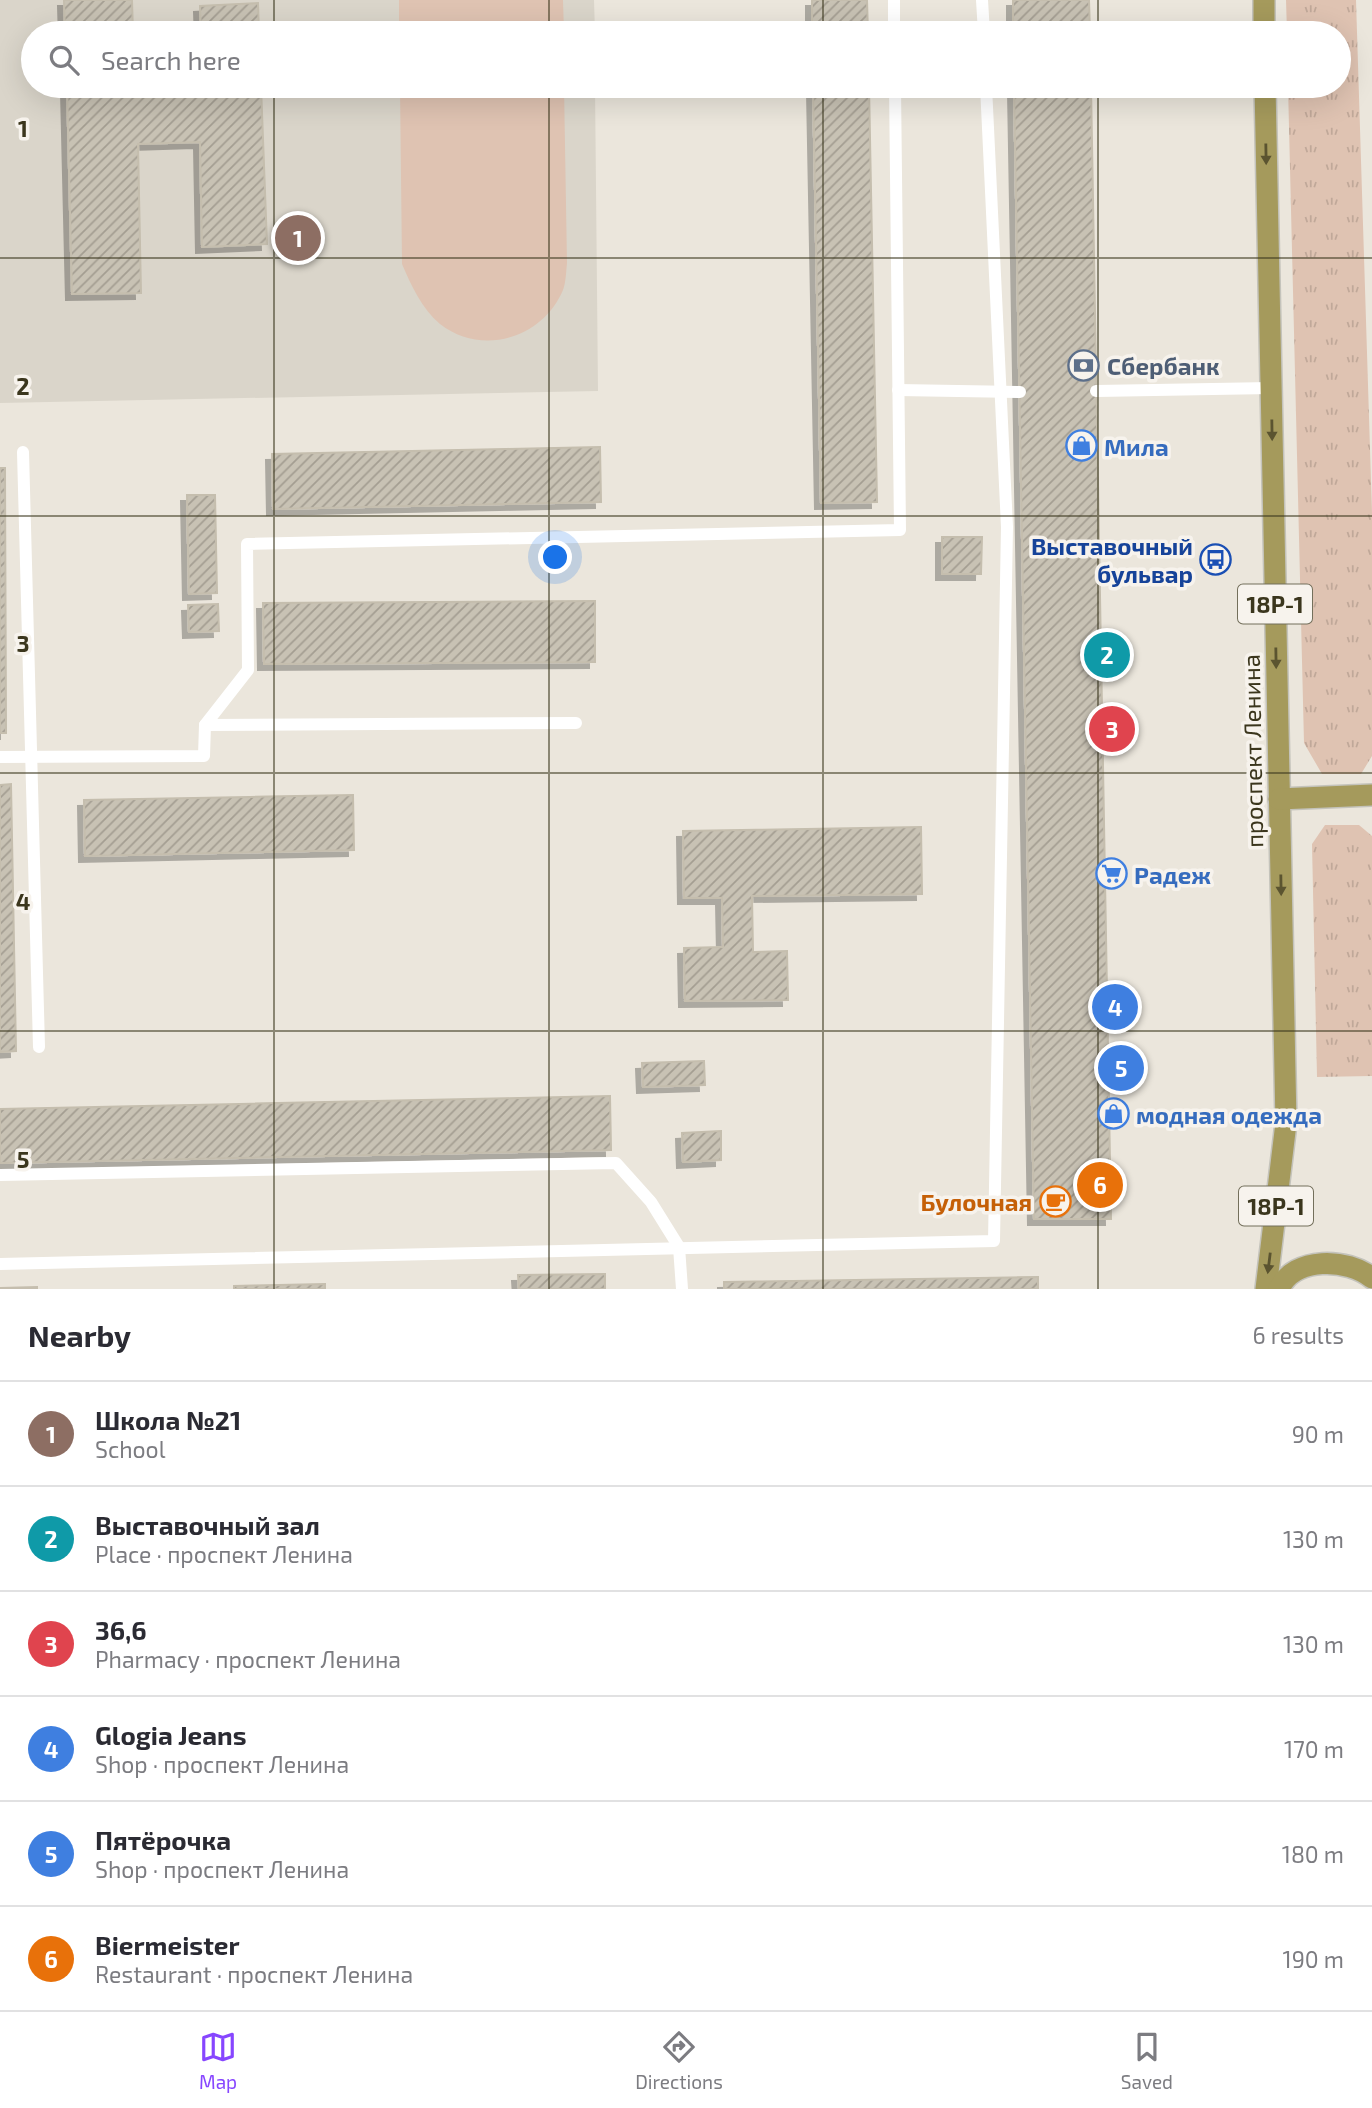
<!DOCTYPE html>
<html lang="en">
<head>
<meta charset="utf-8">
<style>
  body { margin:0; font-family:"Exo 2",sans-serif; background:#f7f7f7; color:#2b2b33 }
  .you { position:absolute; left:556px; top:558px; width:24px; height:24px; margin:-18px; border:5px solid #fff; border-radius:50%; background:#1a73e8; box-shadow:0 0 0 10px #1a73e833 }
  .badge { display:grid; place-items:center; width:46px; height:46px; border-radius:50%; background:#8746ff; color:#fff; font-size:23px; font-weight:700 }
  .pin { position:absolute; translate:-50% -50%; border:4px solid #fff; box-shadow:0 2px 7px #0006 }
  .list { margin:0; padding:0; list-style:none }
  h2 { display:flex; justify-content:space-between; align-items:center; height:91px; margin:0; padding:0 28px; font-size:30px }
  h2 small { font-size:23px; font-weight:400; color:#7c7c81 }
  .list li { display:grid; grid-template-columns:46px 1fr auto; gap:21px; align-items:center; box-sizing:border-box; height:105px; padding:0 28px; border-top:2px solid #e1e1e2 }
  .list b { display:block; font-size:26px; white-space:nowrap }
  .list p { margin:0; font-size:23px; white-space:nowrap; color:#7c7c81 }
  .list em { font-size:23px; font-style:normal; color:#7c7c81 }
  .icon { flex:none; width:38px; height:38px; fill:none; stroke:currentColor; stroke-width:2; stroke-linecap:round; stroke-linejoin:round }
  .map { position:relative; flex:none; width:1372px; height:1289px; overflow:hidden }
  .search { position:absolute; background:#fff; box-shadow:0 7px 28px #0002; left:21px; right:21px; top:21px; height:77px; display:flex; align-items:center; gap:18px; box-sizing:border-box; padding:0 24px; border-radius:38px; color:#7c7c81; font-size:26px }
  .sheet { height:721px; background:#fff }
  nav { display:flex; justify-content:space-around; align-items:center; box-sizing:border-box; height:98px; border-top:2px solid #e1e1e2; background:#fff; font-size:19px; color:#7c7c81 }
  nav a { display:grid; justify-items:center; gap:4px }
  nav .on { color:#8746ff }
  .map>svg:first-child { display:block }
  .built { fill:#dad5ca }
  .grass { fill:url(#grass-tufts) }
  .pitch { fill:#dfc3b2 }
  .building { fill:url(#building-hatch); stroke:#c5beae; stroke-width:2; filter:url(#shadow) }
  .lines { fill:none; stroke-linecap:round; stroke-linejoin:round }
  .primary-casing { stroke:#c4c3bb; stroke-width:24 }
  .lane { stroke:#fff; stroke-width:12 }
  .primary { stroke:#a59a5c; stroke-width:21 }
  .oneway { fill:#5b5430 }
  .grid { fill:none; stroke:#3b361d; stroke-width:2; stroke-opacity:0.55 }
  .labels { text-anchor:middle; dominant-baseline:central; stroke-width:7; stroke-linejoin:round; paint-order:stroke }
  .shield { fill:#f7f3ed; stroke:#736f5b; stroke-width:2 }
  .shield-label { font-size:23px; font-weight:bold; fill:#3b361d }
  .service-label { font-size:24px; font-weight:bold; fill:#4e5e75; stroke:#f7f3ed; text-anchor:start }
  .shop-label { font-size:24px; font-weight:bold; fill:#366cbe; stroke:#f7f3ed; text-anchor:start }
  .transit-label { font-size:24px; font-weight:bold; fill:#164399; stroke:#f7f3ed; text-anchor:end }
  .street-label { font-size:24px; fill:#3b361d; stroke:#f7f3ed }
  .food-label { font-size:24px; font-weight:bold; fill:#c56008; stroke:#f7f3ed; text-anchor:end }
  .grid-label { font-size:23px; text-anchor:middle; font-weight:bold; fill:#3b361d; stroke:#f7f3ed; stroke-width:7; stroke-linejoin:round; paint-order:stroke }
</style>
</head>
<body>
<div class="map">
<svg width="1372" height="1289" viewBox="0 0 1372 1289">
  <defs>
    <pattern id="grass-tufts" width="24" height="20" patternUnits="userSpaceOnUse" patternTransform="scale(1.75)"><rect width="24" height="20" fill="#dfc3b2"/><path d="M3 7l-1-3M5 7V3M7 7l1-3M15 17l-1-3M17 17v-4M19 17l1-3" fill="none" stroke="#c0a899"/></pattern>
    <pattern id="building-hatch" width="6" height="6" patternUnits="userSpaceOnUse" patternTransform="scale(1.75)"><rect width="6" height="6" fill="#c8c2b4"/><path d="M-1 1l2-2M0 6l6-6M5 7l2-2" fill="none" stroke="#a49e92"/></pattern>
    <filter id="shadow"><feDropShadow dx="-6" dy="6" stdDeviation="0" flood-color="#0004"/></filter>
  </defs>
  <rect width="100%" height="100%" fill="#ebe6dc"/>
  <polygon class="built" points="0,0 594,0 595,33 33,33 33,86 595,86 598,391 0,403"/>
  <g class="grass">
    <polygon points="1286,0 1356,0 1372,513 1372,756 1361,774 1322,774 1304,743 1288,86 1339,86 1339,33 1287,33"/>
    <polygon points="1325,825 1359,825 1372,836 1372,1076 1317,1077 1312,844"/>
  </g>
  <g class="pitch">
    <polygon points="399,0 563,0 564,33 399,33"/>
    <path d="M400 86H564L567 263C566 272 566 282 563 290 543 338 482 357 440 324 422 309 411 285 402 264Z"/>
  </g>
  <g class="building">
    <polygon points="64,0 132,0 133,33 65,33"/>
    <polygon points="812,0 867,0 868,33 812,33"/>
    <polygon points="1013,0 1089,0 1090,33 1013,33"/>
    <polygon points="258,3 259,33 201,33 200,6"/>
    <polygon points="67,86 134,86 134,89 261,86 267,244 202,247 200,142 138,144 141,293 72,294"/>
    <polygon points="813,86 869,86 877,502 821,503"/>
    <polygon points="1014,86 1091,86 1111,1219 1034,1219"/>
    <polygon points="600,447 601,502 273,509 272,454"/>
    <polygon points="0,468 5,468 6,733 0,733"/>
    <polygon points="187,495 215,495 217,593 189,594"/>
    <polygon points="942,537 982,537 981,574 942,574"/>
    <polygon points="595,601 595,662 264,664 263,603"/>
    <polygon points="218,604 219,631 189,632 188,605"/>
    <polygon points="11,784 16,1051 0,1052 0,785"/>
    <polygon points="353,795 354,850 85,856 84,800"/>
    <polygon points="921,827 922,894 752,896 753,952 787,951 788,1000 685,1001 684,948 723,947 722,898 684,898 683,831"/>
    <polygon points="704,1061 705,1085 643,1087 642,1063"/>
    <polygon points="610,1096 611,1150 0,1163 0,1109"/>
    <polygon points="721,1131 721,1160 683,1162 682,1133"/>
    <polygon points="605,1274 605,1289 519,1289 518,1275"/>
    <polygon points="1038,1277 1038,1289 724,1289 724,1282"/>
    <polygon points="325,1284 325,1289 234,1289 234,1286"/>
    <polygon points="37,1287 37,1289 0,1289 0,1288"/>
  </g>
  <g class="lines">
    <defs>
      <g id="primary">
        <polyline points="1264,0 1264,33"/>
        <polyline points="1265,86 1286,1123 1266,1289"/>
        <polyline points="1279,799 1372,795"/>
        <path d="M1279 1289C1294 1256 1348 1258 1372 1278"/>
      </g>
    </defs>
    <use href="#primary" class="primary-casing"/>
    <g class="lane">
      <polyline points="894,0 894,33"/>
      <polyline points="982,0 984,33"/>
      <polyline points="898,390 1020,392"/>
      <polyline points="1096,391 1271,388"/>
      <polyline points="23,452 39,1047"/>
      <polyline points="205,725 248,670 247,544 900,530 895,86"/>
      <polyline points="0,757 204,756 205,725 576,723"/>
      <polyline points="0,1175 616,1163 651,1202 679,1247 682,1289"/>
      <polyline points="0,1264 994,1241 1007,527 986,86"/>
    </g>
    <use href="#primary" class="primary"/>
  </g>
  <defs><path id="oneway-solid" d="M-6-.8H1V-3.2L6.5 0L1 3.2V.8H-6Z" transform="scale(1.75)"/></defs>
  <g class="oneway">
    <use href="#oneway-solid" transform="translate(1266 154) rotate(89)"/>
    <use href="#oneway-solid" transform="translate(1272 430) rotate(89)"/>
    <use href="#oneway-solid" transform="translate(1276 658) rotate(89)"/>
    <use href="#oneway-solid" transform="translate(1281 885) rotate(89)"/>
    <use href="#oneway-solid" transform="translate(1269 1263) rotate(97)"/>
  </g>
  <path class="grid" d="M274 0V33M549 0V33M823 0V33M1098 0V33M274 86V1289M549 86V1289M823 86V1289M1098 86V1289M0 258H1372M0 516H1372M0 773H1372M0 1031H1372"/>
  <defs>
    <symbol id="bank-ring" viewBox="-11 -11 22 22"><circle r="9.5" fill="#f7f3ed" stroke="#5c6f8a" stroke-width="1.5"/><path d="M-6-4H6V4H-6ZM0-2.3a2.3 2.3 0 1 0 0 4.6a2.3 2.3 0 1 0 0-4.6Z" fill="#5c6f8a"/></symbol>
    <symbol id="shop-ring" viewBox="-11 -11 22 22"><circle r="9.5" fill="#f7f3ed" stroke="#3f7fe0" stroke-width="1.5"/><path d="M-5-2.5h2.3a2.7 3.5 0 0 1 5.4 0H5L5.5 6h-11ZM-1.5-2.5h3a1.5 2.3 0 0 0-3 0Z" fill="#3f7fe0"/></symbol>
    <symbol id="bus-ring" viewBox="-11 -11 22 22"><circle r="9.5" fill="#f7f3ed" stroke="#1a4fb4" stroke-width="1.5"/><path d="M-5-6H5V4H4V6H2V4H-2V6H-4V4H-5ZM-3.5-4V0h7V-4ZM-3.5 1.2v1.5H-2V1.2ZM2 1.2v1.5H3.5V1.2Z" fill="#1a4fb4"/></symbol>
    <symbol id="supermarket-ring" viewBox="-11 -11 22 22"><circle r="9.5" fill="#f7f3ed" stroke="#3f7fe0" stroke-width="1.5"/><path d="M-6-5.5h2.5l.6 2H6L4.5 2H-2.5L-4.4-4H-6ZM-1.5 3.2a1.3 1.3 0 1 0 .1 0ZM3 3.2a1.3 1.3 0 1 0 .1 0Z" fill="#3f7fe0"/></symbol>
    <symbol id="cafe-ring" viewBox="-11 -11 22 22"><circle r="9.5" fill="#f7f3ed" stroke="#e8710a" stroke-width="1.5"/><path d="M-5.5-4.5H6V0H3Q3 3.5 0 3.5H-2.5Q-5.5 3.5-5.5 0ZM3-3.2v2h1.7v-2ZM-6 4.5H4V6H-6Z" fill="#e8710a"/></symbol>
  </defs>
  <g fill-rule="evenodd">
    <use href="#bank-ring" x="1066" y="348" width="35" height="35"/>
    <use href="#shop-ring" x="1064" y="428" width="35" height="35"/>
    <use href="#bus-ring" x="1198" y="542" width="35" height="35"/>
    <use href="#supermarket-ring" x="1094" y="856" width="35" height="35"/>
    <use href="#shop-ring" x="1096" y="1096" width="35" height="35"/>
    <use href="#cafe-ring" x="1038" y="1184" width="35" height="35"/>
  </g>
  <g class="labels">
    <g class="shield">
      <rect x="1238" y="584.5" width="74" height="39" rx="5"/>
      <rect x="1239" y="1186.5" width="74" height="39" rx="5"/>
    </g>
    <g class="shield-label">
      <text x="1275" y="604">18Р-1</text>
      <text x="1276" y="1206">18Р-1</text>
    </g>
    <g class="service-label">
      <text x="1107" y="365">Сбербанк</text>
    </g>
    <g class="shop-label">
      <text x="1104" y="446">Мила</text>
      <text x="1134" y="874">Радеж</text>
      <text x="1136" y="1114">модная одежда</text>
    </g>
    <g class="transit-label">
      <text x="1193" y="545">Выставочный<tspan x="1193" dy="28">бульвар</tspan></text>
    </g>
    <g class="street-label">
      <text transform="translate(1252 751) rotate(-91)">проспект Ленина</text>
    </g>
    <g class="food-label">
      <text x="1032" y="1201">Булочная</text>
    </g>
  </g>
  <g class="grid-label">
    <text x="23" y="137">1</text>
    <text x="23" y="395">2</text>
    <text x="23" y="652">3</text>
    <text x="23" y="910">4</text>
    <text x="23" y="1168">5</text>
  </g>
</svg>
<div class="you"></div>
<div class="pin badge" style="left:298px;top:238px;background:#8d6e63">1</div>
<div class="pin badge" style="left:1107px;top:655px;background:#0f9aa8">2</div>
<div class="pin badge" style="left:1112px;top:729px;background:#e0444e">3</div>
<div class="pin badge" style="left:1115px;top:1007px;background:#3f7fe0">4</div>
<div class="pin badge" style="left:1121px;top:1068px;background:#3f7fe0">5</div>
<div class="pin badge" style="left:1100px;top:1185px;background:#e8710a">6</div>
<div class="search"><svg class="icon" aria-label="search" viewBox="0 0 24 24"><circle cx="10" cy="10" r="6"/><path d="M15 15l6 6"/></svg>Search here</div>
</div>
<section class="sheet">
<h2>Nearby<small>6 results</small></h2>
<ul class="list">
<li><span class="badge" style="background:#8d6e63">1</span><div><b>Школа №21</b><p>School</p></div><em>90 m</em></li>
<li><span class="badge" style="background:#0f9aa8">2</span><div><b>Выставочный зал</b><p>Place · проспект Ленина</p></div><em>130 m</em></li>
<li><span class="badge" style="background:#e0444e">3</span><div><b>36,6</b><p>Pharmacy · проспект Ленина</p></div><em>130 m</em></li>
<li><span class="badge" style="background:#3f7fe0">4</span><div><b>Glogia Jeans</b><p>Shop · проспект Ленина</p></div><em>170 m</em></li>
<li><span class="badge" style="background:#3f7fe0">5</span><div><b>Пятёрочка</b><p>Shop · проспект Ленина</p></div><em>180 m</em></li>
<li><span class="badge" style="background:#e8710a">6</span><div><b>Biermeister</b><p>Restaurant · проспект Ленина</p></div><em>190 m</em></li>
</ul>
</section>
<nav>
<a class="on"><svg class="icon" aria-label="map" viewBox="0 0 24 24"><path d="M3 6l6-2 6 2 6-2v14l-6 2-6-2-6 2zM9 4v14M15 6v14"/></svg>Map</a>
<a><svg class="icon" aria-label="directions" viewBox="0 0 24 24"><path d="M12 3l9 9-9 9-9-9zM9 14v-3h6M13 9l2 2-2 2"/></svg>Directions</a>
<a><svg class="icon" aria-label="saved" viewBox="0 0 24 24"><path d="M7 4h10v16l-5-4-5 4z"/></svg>Saved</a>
</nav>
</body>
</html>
